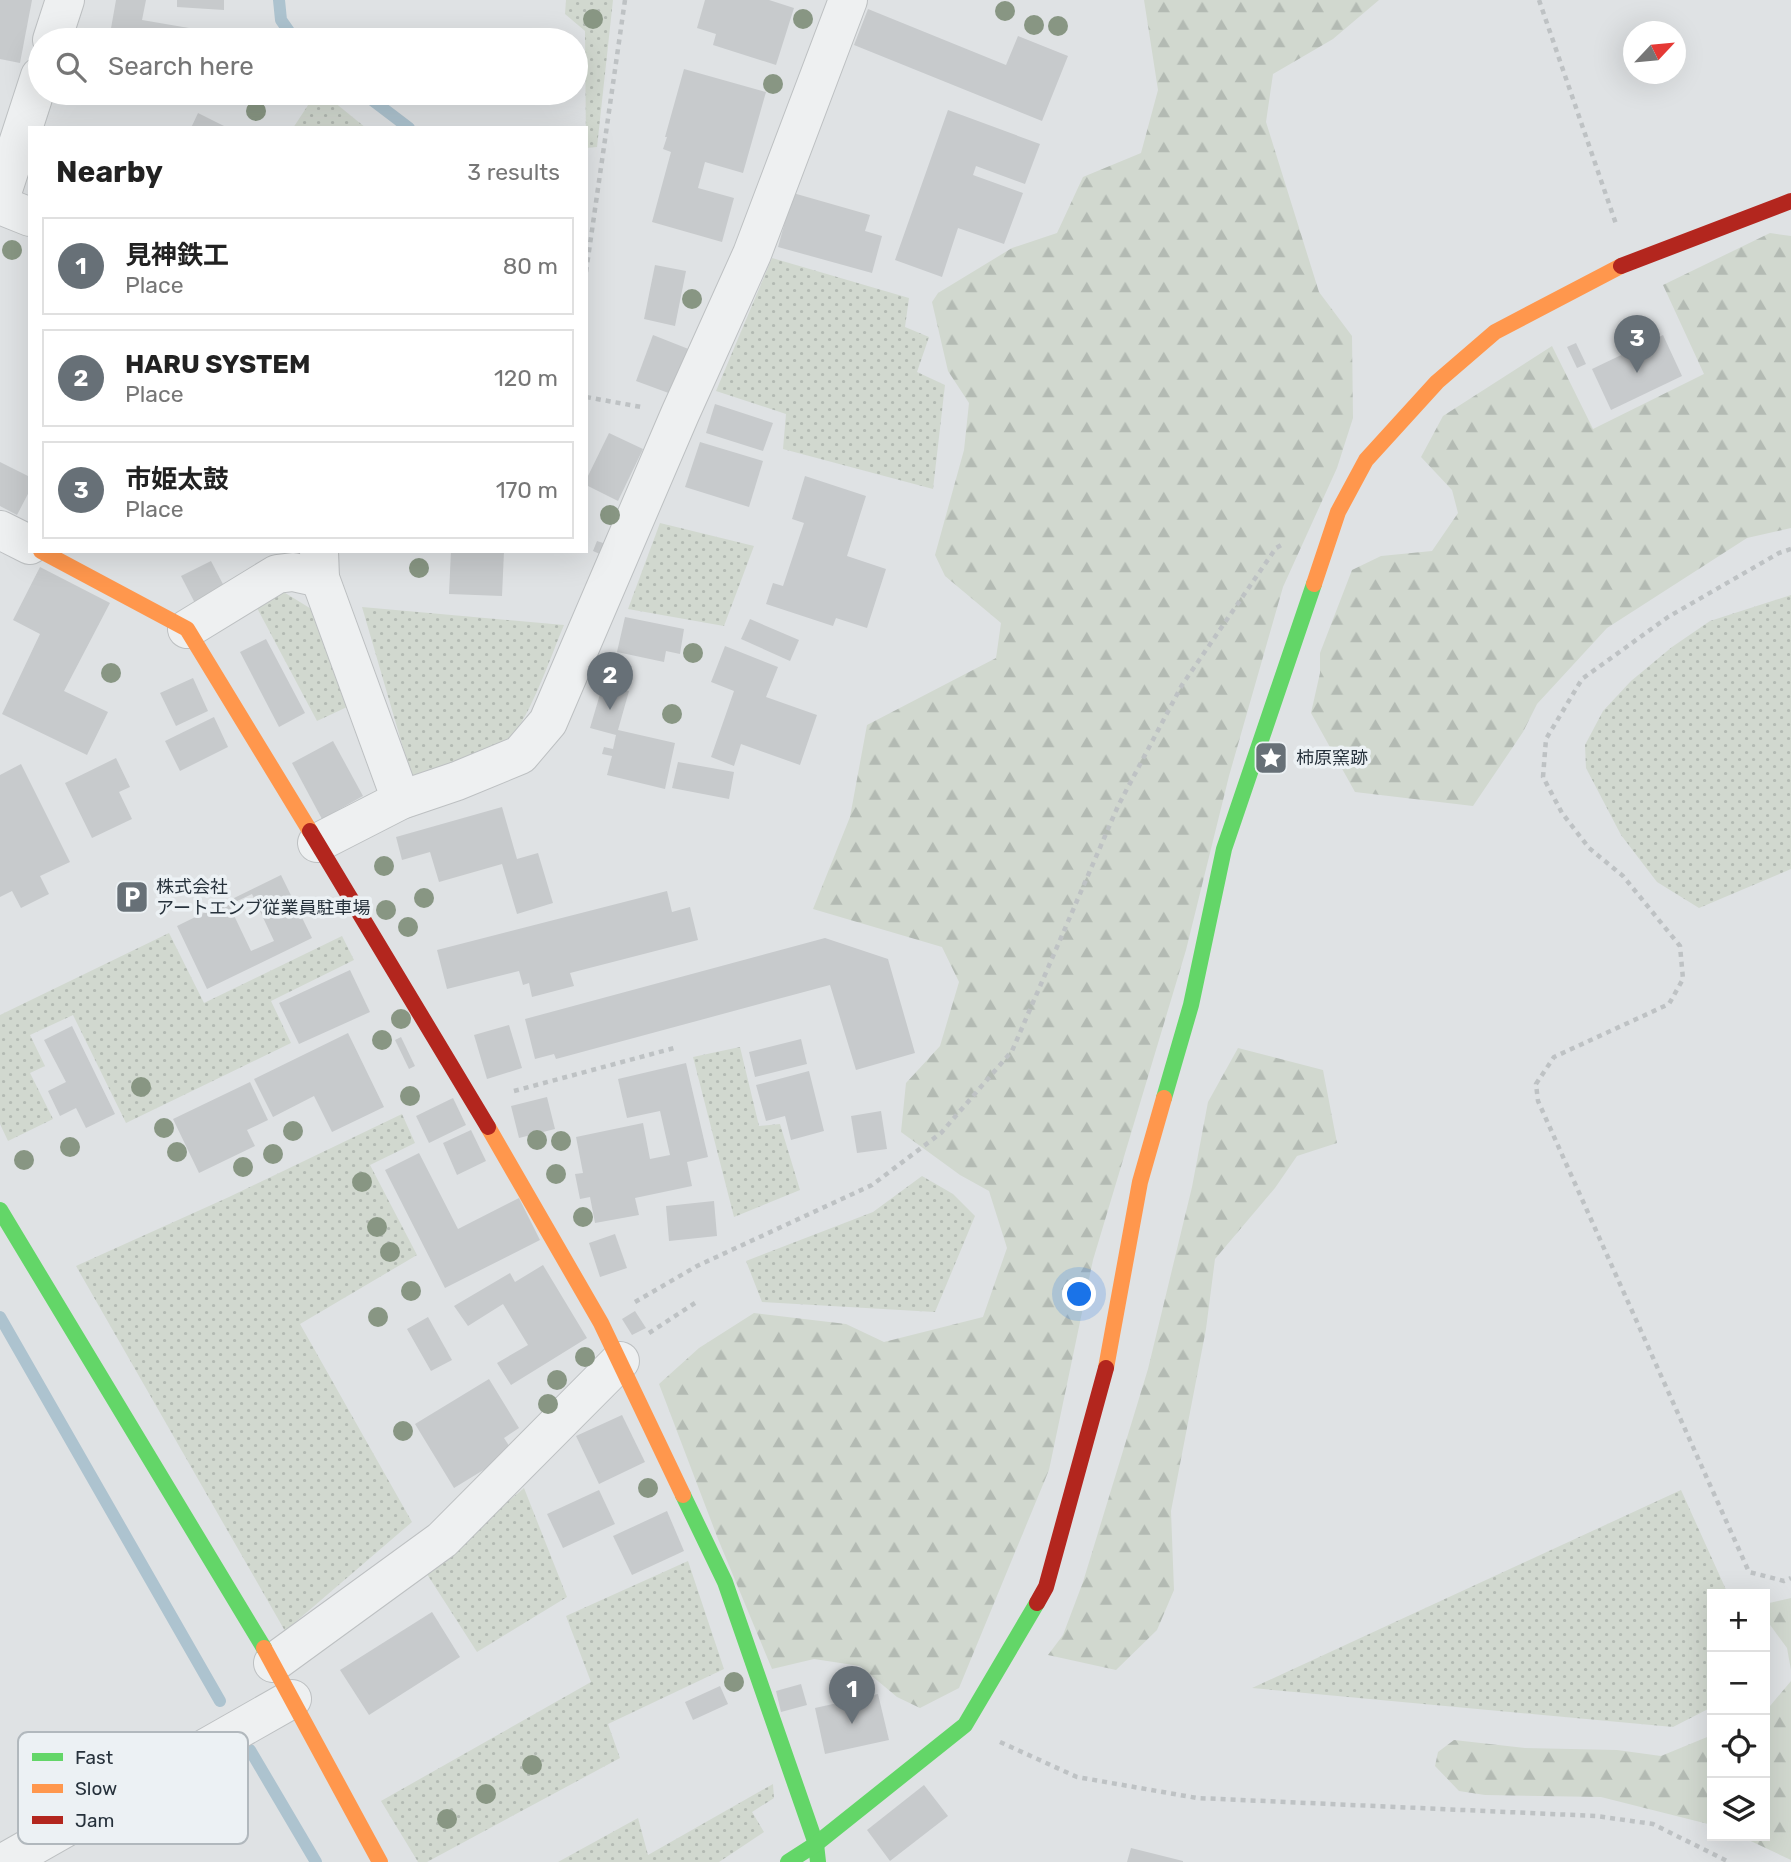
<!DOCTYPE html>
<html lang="en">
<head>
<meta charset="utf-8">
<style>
  body { margin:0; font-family:Rubik,"Noto Sans JP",sans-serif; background:#f2f2f2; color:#222 }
  .controls { position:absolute; right:21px; bottom:21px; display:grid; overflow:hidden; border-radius:0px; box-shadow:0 7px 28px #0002 }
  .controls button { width:63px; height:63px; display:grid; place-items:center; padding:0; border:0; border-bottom:2px solid #e0e0e0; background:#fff; color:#222; font:35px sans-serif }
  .compass { position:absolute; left:1623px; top:21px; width:63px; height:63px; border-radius:50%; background:#fff; box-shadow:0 7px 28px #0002; rotate:64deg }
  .you { position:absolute; left:1080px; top:1295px; width:24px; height:24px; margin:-18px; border:5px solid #fff; border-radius:50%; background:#1a73e8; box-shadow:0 0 0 10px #1a73e833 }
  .badge { display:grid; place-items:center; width:46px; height:46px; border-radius:50%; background:#677077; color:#fff; font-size:23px; font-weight:700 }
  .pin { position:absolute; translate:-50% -58px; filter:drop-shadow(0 2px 4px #0008) }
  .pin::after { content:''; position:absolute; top:37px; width:24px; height:21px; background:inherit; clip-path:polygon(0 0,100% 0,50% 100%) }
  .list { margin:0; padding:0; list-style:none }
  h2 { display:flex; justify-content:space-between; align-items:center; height:91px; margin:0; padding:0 28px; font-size:30px }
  h2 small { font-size:23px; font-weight:400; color:#767676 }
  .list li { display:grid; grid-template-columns:46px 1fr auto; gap:21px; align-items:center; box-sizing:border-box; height:98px; margin:0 14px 14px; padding:0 14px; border:2px solid #e0e0e0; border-radius:0px }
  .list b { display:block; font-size:26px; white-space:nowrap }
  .list p { margin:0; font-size:23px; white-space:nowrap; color:#767676 }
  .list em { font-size:23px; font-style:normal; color:#767676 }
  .icon { flex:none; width:38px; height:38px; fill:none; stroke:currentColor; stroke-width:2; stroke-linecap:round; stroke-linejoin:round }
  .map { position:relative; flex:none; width:1791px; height:1862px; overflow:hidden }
  .search { position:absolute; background:#fff; box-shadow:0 7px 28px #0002; left:28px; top:28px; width:560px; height:77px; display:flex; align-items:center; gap:18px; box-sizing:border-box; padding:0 24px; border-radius:38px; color:#767676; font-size:26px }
  .panel { position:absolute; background:#fff; box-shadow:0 7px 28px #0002; left:28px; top:126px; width:560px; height:427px; border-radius:0px }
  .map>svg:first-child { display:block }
  .grass { fill:url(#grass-dots) }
  .forest { fill:url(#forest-firs) }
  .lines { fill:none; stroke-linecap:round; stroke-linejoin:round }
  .stream { stroke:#adc3cf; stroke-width:12 }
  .building { fill:#c7cacc; fill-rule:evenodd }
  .street-casing { stroke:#bdc0c2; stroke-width:40 }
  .path { stroke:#bec2c4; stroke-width:4.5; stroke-dasharray:5 5; stroke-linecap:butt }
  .street { stroke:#eef0f1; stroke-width:38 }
  .fast { stroke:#63d668; stroke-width:16 }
  .slow { stroke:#ff974d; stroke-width:16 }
  .jam { stroke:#b3261e; stroke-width:16 }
  .tree { fill:#889683 }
  .labels { text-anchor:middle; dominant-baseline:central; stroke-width:7; stroke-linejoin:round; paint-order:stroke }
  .poi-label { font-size:18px; fill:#27323c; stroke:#ecf1f4; text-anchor:start }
  .key { fill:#ecf1f4; stroke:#b1b8bd; stroke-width:2 }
  .key-label { font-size:19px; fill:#27323c }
</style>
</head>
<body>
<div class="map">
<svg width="1791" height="1862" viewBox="0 0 1791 1862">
  <defs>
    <pattern id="grass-dots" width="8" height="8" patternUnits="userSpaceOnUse" patternTransform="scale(1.75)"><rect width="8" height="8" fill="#d1d8cf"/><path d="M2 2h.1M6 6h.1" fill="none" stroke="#b3bab3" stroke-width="1.8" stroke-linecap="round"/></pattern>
    <pattern id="forest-firs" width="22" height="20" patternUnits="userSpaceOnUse" patternTransform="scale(1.75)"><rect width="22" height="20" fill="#d1d8cf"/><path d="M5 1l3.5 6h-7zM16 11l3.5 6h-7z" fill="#b3bab3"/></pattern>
  </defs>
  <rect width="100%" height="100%" fill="#dfe2e4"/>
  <g class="grass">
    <polygon points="566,0 613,0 597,147 586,148 585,31 565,14"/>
    <polygon points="316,93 323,93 366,128 293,128"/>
    <polygon points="772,258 909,298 905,327 929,337 917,372 945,385 933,489 783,449 786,414 716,391"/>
    <polygon points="660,523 754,546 724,626 628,609"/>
    <polygon points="282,591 313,610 347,707 317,721 256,606"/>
    <polygon points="1791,595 1791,869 1699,908 1657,882 1621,835 1586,768 1585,745 1603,711 1631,681 1672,647 1710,621"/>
    <path d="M362 607 564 625C552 653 530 718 511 736 490 755 440 770 413 782Z"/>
    <polygon points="169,933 204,1003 342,936 354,960 271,1001 291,1043 126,1123 73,1015 30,1035 45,1066 30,1073 53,1119 8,1141 0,1124 0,1015"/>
    <polygon points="740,1047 759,1126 780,1124 800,1190 734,1217 693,1057"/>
    <polygon points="402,1114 415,1143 370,1165 417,1255 300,1324 412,1522 285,1631 76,1266 229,1197"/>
    <polygon points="922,1176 953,1194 975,1216 935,1312 762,1302 746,1261 873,1212"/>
    <polygon points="524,1488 567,1597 477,1652 425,1571"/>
    <polygon points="1681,1490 1728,1594 1712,1594 1712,1707 1673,1727 1252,1688"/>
    <polygon points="688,1561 724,1669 608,1724 620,1758 427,1862 418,1862 381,1801 591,1682 566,1616"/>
    <polygon points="773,1784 774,1798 752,1812 764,1832 719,1862 558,1862 638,1818 648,1855"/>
  </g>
  <g class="forest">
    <polygon points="1144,0 1379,0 1333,39 1273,74 1266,122 1319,292 1352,336 1353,418 1337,468 1283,587 1229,776 1186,950 1093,1260 1049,1470 959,1688 920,1708 897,1697 860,1666 814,1659 772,1669 718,1539 659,1384 699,1348 754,1313 846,1324 884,1342 983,1317 1007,1248 989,1191 960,1175 901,1132 906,1083 940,1046 959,982 942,947 813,909 850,817 867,725 996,658 1001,623 945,576 935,555 964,450 969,403 948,371 932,302 938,293 1012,248 1057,233 1083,177 1141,153 1158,90"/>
    <polygon points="1770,233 1791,236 1791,528 1747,538 1607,628 1537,704 1523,732 1473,806 1355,792 1311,713 1320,673 1320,653 1352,570 1381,556 1432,551 1458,513 1452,490 1421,457 1443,416 1552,346 1593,429 1704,374 1663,285"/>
    <polygon points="1238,1048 1323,1070 1337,1143 1297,1156 1275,1188 1215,1259 1206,1329 1171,1511 1174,1590 1157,1630 1116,1670 1048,1655 1063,1635 1083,1582 1148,1369 1192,1187 1208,1102"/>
    <polygon points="1791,1598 1791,1670 1787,1648 1765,1618 1765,1604"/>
    <polygon points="1791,1681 1791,1860 1740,1836 1765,1836 1765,1708 1770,1706"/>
    <polygon points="1712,1735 1712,1825 1601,1797 1485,1795 1459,1791 1435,1766 1438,1752 1454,1740 1525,1748 1617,1750 1661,1756"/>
  </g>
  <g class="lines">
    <g class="stream">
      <polyline points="279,0 281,20 295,40"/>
      <polyline points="363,93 409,128"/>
      <polyline points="0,1317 220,1701"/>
      <polyline points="250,1750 316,1862"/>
    </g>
  </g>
  <g class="building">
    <polygon points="0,0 32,0 20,63 0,59"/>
    <polygon points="116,0 146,0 142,20 189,28 187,40 75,40 77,28 110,34"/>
    <polygon points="177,0 224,0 224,10 177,7"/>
    <polygon points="705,0 769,0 794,8 776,65 713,45 716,34 697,28"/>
    <polygon points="868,9 1006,65 1018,36 1068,56 1042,121 854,45"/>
    <polygon points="684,69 766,92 743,173 705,162 698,188 734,198 722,242 652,222 671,152 663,149 667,137 665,137"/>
    <polygon points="948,110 1040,144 1025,184 976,166 973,175 1023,193 1004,244 958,228 942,277 895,260"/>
    <polygon points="198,113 228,128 191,128"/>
    <polygon points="793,193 870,215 865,231 882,236 872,273 778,247"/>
    <polygon points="655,265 686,271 675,326 644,319"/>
    <polygon points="653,335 691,350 674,395 636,381"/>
    <polygon points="1663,335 1682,376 1611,410 1592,369"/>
    <polygon points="1576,343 1586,364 1577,368 1567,347"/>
    <polygon points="715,404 773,423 763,451 706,433"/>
    <polygon points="609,433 643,449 618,501 586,485 586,480"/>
    <polygon points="700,442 763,461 749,507 685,487"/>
    <polygon points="0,462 30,477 30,490 17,515 0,506"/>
    <polygon points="805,476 866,496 847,556 886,569 867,628 836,618 833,626 766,604 773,583 783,586 804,523 792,519"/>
    <polygon points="597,541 606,544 602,555 593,551"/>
    <polygon points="451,551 504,551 502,596 449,594"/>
    <polygon points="211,561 227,592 197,607 181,576"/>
    <polygon points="40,567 110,603 64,691 108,712 87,755 2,714 40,634 13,620"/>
    <polygon points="625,617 684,629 680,654 666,651 664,662 617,652"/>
    <polygon points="750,619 799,640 790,661 741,639"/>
    <polygon points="266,639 305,713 279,727 240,652"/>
    <polygon points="725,646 778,667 766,697 817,715 800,765 741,744 734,766 711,757 734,691 711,682"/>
    <polygon points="193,678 208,711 176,726 160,693"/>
    <polygon points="603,684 629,691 618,730 675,743 665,789 607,775 612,756 602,754 604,747 613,749 616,735 590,728"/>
    <polygon points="214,717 228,747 180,771 165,741"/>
    <polygon points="333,741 363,796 322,819 292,763"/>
    <polygon points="116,758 130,787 119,792 132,819 92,838 65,783"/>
    <polygon points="678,762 734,772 729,799 672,788"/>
    <polygon points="21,764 70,862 40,876 49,894 21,908 12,891 0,897 0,775"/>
    <polygon points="502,807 517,859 538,853 553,903 517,914 502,864 439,882 430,852 402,860 396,837"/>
    <path d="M281 875 312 938 207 989 177 926ZM252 894 274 941 251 951 229 905Z"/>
    <polygon points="667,891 672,912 690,907 698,940 570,973 574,986 532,997 529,983 523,985 519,971 447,989 437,950"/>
    <polygon points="825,938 888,959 915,1053 856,1070 830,985 556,1059 554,1054 535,1059 525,1019"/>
    <polygon points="350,970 370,1012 299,1044 279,1003"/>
    <polygon points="509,1025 522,1068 487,1079 474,1035"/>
    <polygon points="72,1026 115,1114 86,1128 76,1108 60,1116 48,1091 66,1082 44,1040"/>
    <polygon points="348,1033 384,1107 332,1132 314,1096 273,1117 254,1079"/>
    <polygon points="401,1037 415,1066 409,1069 395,1040"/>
    <polygon points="801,1039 807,1064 755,1077 749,1052"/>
    <polygon points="686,1063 708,1157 687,1162 692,1186 635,1198 639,1215 595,1223 590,1197 580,1199 575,1174 583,1173 576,1137 643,1123 650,1159 670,1155 660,1111 627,1118 618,1079"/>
    <polygon points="809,1071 824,1131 791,1140 785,1116 766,1121 756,1085"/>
    <polygon points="250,1082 268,1120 247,1130 255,1146 199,1173 173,1119"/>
    <polygon points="547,1097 555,1129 519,1138 511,1106"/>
    <polygon points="453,1098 466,1125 429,1143 416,1116"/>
    <polygon points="881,1111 887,1149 857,1153 851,1116"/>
    <polygon points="471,1130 486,1161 457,1175 443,1143"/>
    <polygon points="419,1153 458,1229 519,1198 540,1240 445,1288 385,1170"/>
    <polygon points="714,1201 717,1236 669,1241 666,1206"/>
    <polygon points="615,1234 627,1268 600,1277 589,1243"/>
    <polygon points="543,1265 587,1338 511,1385 497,1363 528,1345 503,1304 468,1326 454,1306 510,1273 515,1282"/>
    <polygon points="635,1311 646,1328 632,1335 622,1319"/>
    <polygon points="428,1317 452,1360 431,1371 407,1329"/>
    <polygon points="489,1379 519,1428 504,1438 513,1452 454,1488 415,1424"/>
    <polygon points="622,1415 645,1462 599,1484 576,1436"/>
    <polygon points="599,1490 615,1524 563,1548 547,1514"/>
    <polygon points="667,1511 684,1551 632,1575 613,1536"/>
    <polygon points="432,1612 460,1657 369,1715 340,1670"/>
    <polygon points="801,1684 807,1705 781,1712 776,1691"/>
    <polygon points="720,1686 728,1704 693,1720 685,1702"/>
    <polygon points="878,1694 889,1740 825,1754 815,1708"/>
    <polygon points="924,1785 948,1816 890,1861 867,1830"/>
    <polygon points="1131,1848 1183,1861 1183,1862 1127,1862"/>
  </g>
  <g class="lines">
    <defs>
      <g id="street">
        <polyline points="52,40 65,0"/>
        <polyline points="0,199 40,76"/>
        <polyline points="0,205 30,217"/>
        <polyline points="0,530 30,545"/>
        <polyline points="319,551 320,578 401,800"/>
        <polyline points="187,629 277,574 293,572 320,578"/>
        <polyline points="317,843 401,800 457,781 520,755 548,722 680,414 752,254 848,0"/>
        <polyline points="273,1663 442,1540 620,1361"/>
        <polyline points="5,1862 292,1699"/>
      </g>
    </defs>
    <use href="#street" class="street-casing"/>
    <g class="path">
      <polyline points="1539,0 1616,224"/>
      <polyline points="586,272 625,0"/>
      <polyline points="586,397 641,407"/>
      <polyline points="1791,549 1779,553 1668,617 1582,679 1546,739 1543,777 1562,813 1589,848 1623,876 1680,946 1683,979 1669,1004 1554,1057 1536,1084 1538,1101 1749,1572 1784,1581 1791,1578"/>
      <polyline points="514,1091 678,1047"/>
      <polyline points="635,1302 697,1266 872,1185 941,1133 1012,1051 1118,806 1182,685 1276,548 1283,544"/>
      <polyline points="649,1333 695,1303"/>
      <polyline points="1000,1742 1077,1777 1197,1798 1596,1816 1653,1824 1729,1862"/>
    </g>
    <use href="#street" class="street"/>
    <g class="fast">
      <polyline points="1164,1098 1191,1005 1224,849 1314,584"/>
      <polyline points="0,1210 264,1648"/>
      <polyline points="683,1495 725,1582 816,1844 818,1862"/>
      <polyline points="788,1862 816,1844 965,1725 1037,1603"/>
    </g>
    <g class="slow">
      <polyline points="41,551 187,629 310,831"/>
      <polyline points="1314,584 1338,512 1366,460 1437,382 1495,332 1621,266"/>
      <polyline points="488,1127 601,1323 683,1495"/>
      <polyline points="1106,1368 1140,1182 1164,1098"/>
      <polyline points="264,1648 380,1862"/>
    </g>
    <g class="jam">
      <polyline points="1621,266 1791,201"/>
      <polyline points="310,831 488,1127"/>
      <polyline points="1037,1603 1046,1587 1106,1368"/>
    </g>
  </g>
  <g class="tree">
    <circle cx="1005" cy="11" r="10"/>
    <circle cx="593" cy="19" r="10"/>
    <circle cx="803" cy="19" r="10"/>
    <circle cx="1034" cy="25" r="10"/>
    <circle cx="1058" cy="26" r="10"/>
    <circle cx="773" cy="84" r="10"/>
    <circle cx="256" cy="111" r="10"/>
    <circle cx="12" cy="250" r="10"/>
    <circle cx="692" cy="299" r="10"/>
    <circle cx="610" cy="515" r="10"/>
    <circle cx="419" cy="568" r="10"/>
    <circle cx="693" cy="653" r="10"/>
    <circle cx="111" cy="673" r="10"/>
    <circle cx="672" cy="714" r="10"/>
    <circle cx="384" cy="866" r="10"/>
    <circle cx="424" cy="898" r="10"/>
    <circle cx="386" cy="910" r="10"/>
    <circle cx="408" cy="927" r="10"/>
    <circle cx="401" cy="1019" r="10"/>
    <circle cx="382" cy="1040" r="10"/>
    <circle cx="141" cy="1087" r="10"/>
    <circle cx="410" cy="1096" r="10"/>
    <circle cx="164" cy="1128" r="10"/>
    <circle cx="293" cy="1131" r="10"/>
    <circle cx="537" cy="1140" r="10"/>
    <circle cx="561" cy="1141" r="10"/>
    <circle cx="70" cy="1147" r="10"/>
    <circle cx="177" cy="1152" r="10"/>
    <circle cx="273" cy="1154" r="10"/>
    <circle cx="24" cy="1160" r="10"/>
    <circle cx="243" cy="1167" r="10"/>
    <circle cx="556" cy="1174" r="10"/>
    <circle cx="362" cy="1182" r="10"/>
    <circle cx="583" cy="1217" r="10"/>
    <circle cx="377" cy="1227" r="10"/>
    <circle cx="390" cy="1252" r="10"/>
    <circle cx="411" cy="1291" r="10"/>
    <circle cx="378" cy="1317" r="10"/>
    <circle cx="585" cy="1357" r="10"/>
    <circle cx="557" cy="1380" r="10"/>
    <circle cx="548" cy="1404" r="10"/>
    <circle cx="403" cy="1431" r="10"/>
    <circle cx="648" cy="1488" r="10"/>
    <circle cx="734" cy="1682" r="10"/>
    <circle cx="532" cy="1765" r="10"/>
    <circle cx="486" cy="1794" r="10"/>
    <circle cx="447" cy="1819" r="10"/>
  </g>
  <defs>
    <symbol id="sight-square" viewBox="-11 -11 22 22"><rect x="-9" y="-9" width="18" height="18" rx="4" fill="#677077" stroke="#ecf1f4"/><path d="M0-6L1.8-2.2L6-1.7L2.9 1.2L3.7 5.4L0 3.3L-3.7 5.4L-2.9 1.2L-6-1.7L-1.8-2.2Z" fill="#fff"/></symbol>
    <symbol id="parking-square" viewBox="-11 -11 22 22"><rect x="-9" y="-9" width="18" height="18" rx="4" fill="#677077" stroke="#ecf1f4"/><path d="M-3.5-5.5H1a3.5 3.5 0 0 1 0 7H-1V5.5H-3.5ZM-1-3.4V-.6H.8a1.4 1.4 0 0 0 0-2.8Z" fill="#fff"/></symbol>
  </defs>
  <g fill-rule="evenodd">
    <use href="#sight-square" x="1252" y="739" width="38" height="38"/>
    <use href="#parking-square" x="113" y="878" width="38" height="38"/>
  </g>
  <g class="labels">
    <g class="poi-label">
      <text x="1296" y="758">柿原窯跡</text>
      <text x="156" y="887">株式会社<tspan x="156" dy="21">アートエンブ従業員駐車場</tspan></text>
    </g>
  </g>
  <rect x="18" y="1732" width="230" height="112" rx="10" class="key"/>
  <rect x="32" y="1753" width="31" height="8" fill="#63d668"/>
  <rect x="32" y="1784" width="31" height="9" fill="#ff974d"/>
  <rect x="32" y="1816" width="31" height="8" fill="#b3261e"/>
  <g class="key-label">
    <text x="75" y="1764">Fast</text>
    <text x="75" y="1795">Slow</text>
    <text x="75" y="1827">Jam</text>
  </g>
</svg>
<div class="controls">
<button>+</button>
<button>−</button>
<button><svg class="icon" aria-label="locate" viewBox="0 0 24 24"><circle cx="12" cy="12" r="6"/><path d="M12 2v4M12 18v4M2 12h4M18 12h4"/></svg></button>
<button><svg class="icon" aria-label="layers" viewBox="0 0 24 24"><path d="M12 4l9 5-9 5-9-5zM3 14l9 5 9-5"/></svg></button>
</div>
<svg class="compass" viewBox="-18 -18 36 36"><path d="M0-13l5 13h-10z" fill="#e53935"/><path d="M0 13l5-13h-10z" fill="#767676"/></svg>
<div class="you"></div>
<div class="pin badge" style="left:852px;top:1724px">1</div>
<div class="pin badge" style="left:610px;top:710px">2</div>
<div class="pin badge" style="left:1637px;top:373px">3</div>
<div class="search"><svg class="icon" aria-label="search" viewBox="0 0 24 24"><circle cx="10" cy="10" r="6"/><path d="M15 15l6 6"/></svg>Search here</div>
<section class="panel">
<h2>Nearby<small>3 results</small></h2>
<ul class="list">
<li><span class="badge">1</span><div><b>見神鉄工</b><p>Place</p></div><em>80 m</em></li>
<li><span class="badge">2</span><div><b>HARU SYSTEM</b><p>Place</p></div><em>120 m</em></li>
<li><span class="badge">3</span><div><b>市姫太鼓</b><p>Place</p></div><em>170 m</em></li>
</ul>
</section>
</div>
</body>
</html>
